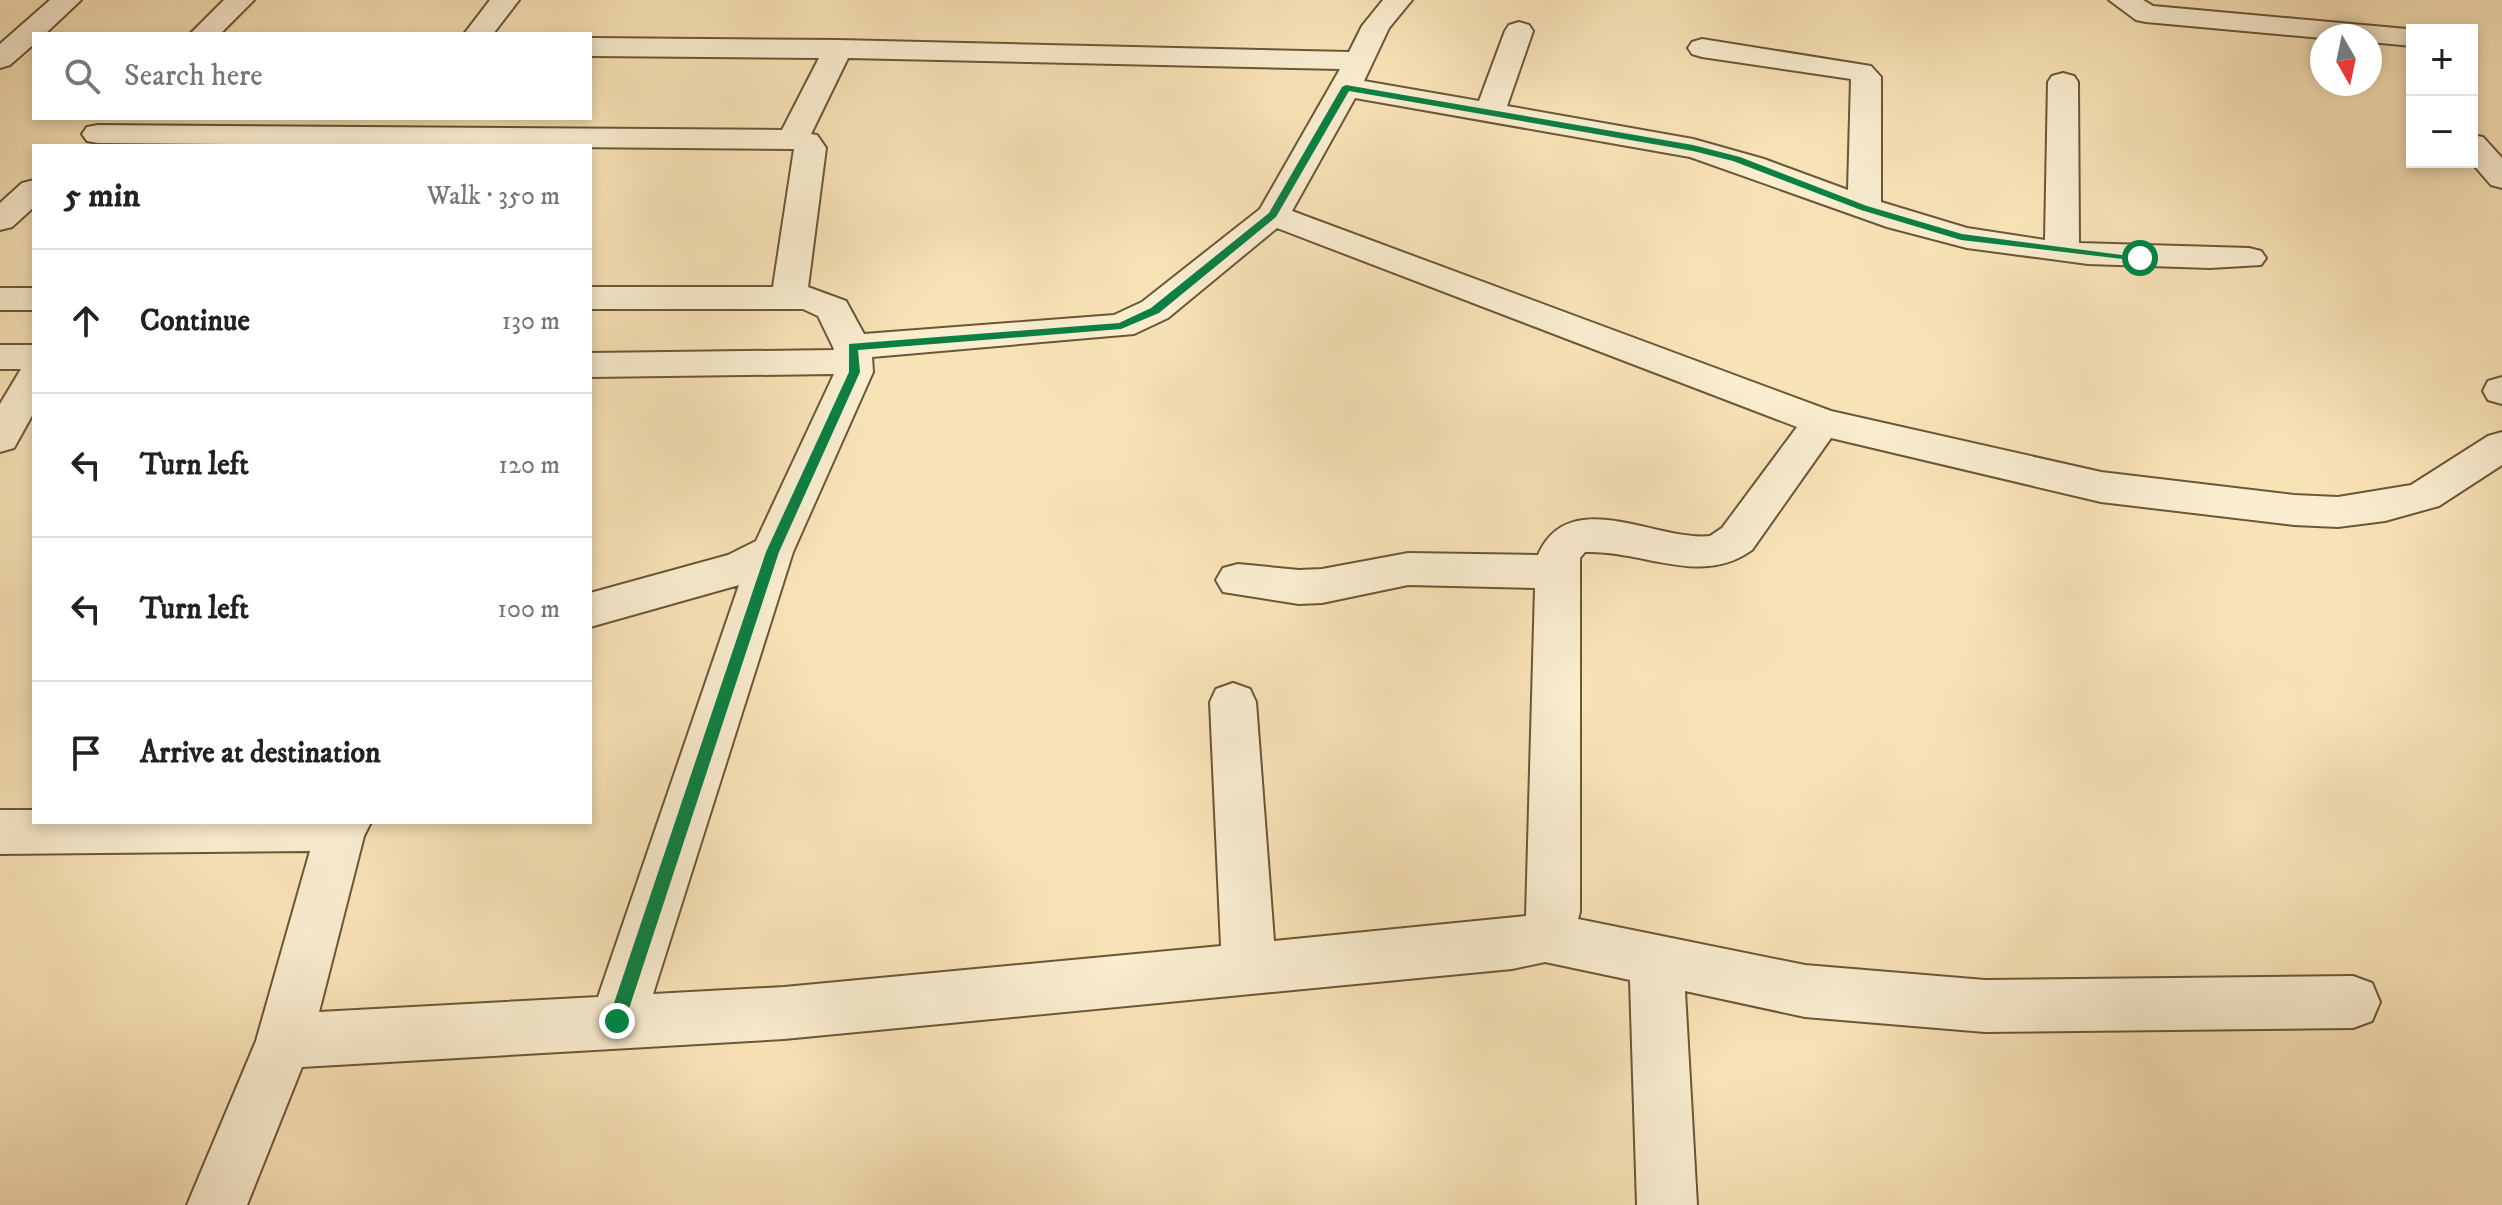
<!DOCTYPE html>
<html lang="en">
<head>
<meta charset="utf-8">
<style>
  body { margin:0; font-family:"IM FELL DW Pica",serif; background:#f2f2f2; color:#222 }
  .controls { position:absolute; right:24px; top:24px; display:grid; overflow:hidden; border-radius:0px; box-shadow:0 4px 12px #0003 }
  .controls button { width:72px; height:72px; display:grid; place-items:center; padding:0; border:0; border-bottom:2px solid #e0e0e0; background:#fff; color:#222; font:40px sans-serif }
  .compass { position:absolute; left:2310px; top:24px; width:72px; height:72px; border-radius:50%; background:#fff; box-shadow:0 4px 12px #0003; rotate:171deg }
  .stop { position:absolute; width:24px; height:24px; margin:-18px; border:6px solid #0b8043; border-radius:50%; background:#fff }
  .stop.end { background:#0b8043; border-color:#fff; box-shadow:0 2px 8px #0008 }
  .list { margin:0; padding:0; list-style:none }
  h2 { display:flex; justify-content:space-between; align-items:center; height:104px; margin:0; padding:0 32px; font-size:34px }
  h2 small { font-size:26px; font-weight:400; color:#767676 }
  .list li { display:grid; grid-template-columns:52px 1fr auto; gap:24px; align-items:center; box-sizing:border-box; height:144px; padding:0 32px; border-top:2px solid #e0e0e0 }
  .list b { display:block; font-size:30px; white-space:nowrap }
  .list em { font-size:26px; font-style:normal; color:#767676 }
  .icon { flex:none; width:44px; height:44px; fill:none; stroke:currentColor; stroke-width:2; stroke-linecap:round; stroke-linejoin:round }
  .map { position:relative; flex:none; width:2502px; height:1205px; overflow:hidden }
  .search { position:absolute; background:#fff; box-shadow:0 4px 12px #0003; left:32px; top:32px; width:560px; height:88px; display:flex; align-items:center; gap:20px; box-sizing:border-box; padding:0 28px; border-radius:0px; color:#767676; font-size:30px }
  .panel { position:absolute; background:#fff; box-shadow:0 4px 12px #0003; left:32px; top:144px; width:560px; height:680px; border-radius:0px }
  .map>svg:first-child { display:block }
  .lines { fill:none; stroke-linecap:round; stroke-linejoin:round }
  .minor-casing { stroke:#6b5735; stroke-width:4 }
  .minor { fill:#faedd0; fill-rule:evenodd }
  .route { fill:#0b8043 }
</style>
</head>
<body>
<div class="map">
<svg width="2502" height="1205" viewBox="0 0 2502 1205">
  <rect width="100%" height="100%" fill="#f8e3b7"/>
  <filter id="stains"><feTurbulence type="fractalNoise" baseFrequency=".0025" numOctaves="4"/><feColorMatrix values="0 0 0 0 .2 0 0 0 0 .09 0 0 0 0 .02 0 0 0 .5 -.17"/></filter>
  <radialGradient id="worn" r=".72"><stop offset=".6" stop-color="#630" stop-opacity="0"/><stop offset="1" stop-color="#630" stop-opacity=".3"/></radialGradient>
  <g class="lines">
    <defs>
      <g id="minor">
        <polygon points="50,0 81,0 45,34 34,34 34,44 10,65 0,68 0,44"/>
        <polygon points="224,0 254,0 220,34 190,34"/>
        <polygon points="490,0 519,0 493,34 464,34"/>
        <path d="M1383 0H1412L1389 28 1364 81 1479 101 1505 31 1509 25 1519 22 1529 25 1533 31 1507 106 1693 139 1764 159 1848 190 1851 79 1702 57 1692 54 1688 48 1692 42 1702 39 1871 66 1881 77V202L1967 228 2045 240 2048 82 2052 76 2063 73 2074 76 2078 82 2079 243 2249 248 2261 251 2266 258 2261 265 2210 268 2088 264 1967 248 1887 227 1690 157 1355 98 1292 211 1831 411 2101 472 2294 495 2338 497 2411 485 2488 436 2502 432V465L2439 506 2385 521 2338 527 2294 525 2101 502 1831 438 1752 550C1701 587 1644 550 1585 552L1580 558V912L1578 919 1805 965 1985 980 2353 976 2372 983 2380 1002 2372 1021 2353 1028 1985 1032 1805 1017 1685 991 1697 1205H1637L1630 980 1545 962 1512 969 784 1039 302 1067 247 1205H187L256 1041 310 851 0 854V810H34V822H371L364 836 319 1012 598 997 739 585 590 627V593L728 555 756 541 834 374 590 377V353L834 350 833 347 818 316 803 309H590V287H773L794 149 98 143 87 141 82 134 87 127 98 125 782 130 819 58 590 56V38L838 40 1349 52 1362 26ZM848 58 1340 69 1260 209 1142 302 1114 315 864 334 846 301 808 287 826 148 817 135 811 134ZM1277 228 1797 427 1722 528 1710 536C1657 542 1569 484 1538 555L1408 553 1322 569 1299 570 1238 564 1223 568 1216 580 1223 592 1299 604 1322 603 1408 585 1535 588 1526 916 1274 941 1256 702 1250 689 1233 683 1216 689 1210 702 1221 946 784 987 653 994 793 552 873 372 872 357 1134 334 1168 318Z"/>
        <polygon points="2109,0 2143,0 2153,6 2418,30 2412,30 2412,46 2370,42 2370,36 2322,38 2146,22 2136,20"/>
        <polygon points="2472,135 2483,137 2502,158 2502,188 2491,185 2471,162"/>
        <polygon points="34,180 34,207 12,227 0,230 0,203 22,183"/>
        <rect x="0" y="288" width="34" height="22"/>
        <polygon points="0,345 34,345 34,412 14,448 0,452 0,404 21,369 0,369"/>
        <polygon points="2502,377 2502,404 2488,400 2483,391 2488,381"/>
      </g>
    </defs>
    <use href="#minor" class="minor-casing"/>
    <use href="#minor" class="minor"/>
  </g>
  <polygon class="route" points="1346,85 1693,145 1740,157 1867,206 1962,234 2145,258 2140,261 1961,240 1861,210 1733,161 1693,151 1349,91 1276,217 1159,313 1121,329 858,350 860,372 779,552 625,1021 617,1029 611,1026 608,1021 766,552 849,372 849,344 1119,323 1151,308 1269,213 1342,87"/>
  <rect width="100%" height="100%" filter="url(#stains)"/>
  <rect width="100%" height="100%" fill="url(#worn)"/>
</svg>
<div class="controls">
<button>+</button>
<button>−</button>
</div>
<svg class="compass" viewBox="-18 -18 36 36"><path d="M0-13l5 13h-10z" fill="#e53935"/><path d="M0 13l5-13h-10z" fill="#767676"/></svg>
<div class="stop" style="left:2140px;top:258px"></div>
<div class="stop end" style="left:617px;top:1021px"></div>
<div class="search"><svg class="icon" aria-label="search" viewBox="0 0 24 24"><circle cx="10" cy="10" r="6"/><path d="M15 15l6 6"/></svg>Search here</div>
<section class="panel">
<h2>5 min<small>Walk · 350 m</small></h2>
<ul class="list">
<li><svg class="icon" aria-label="ahead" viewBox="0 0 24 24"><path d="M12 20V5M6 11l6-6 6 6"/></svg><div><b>Continue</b></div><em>130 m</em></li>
<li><svg class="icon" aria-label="left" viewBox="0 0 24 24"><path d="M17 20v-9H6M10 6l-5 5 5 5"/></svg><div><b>Turn left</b></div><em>120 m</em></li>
<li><svg class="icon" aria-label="left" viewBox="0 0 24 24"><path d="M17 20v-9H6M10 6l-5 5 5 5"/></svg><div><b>Turn left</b></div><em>100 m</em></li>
<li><svg class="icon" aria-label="arrive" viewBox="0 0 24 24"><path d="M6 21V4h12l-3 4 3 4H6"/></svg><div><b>Arrive at destination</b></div></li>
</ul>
</section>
</div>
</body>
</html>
